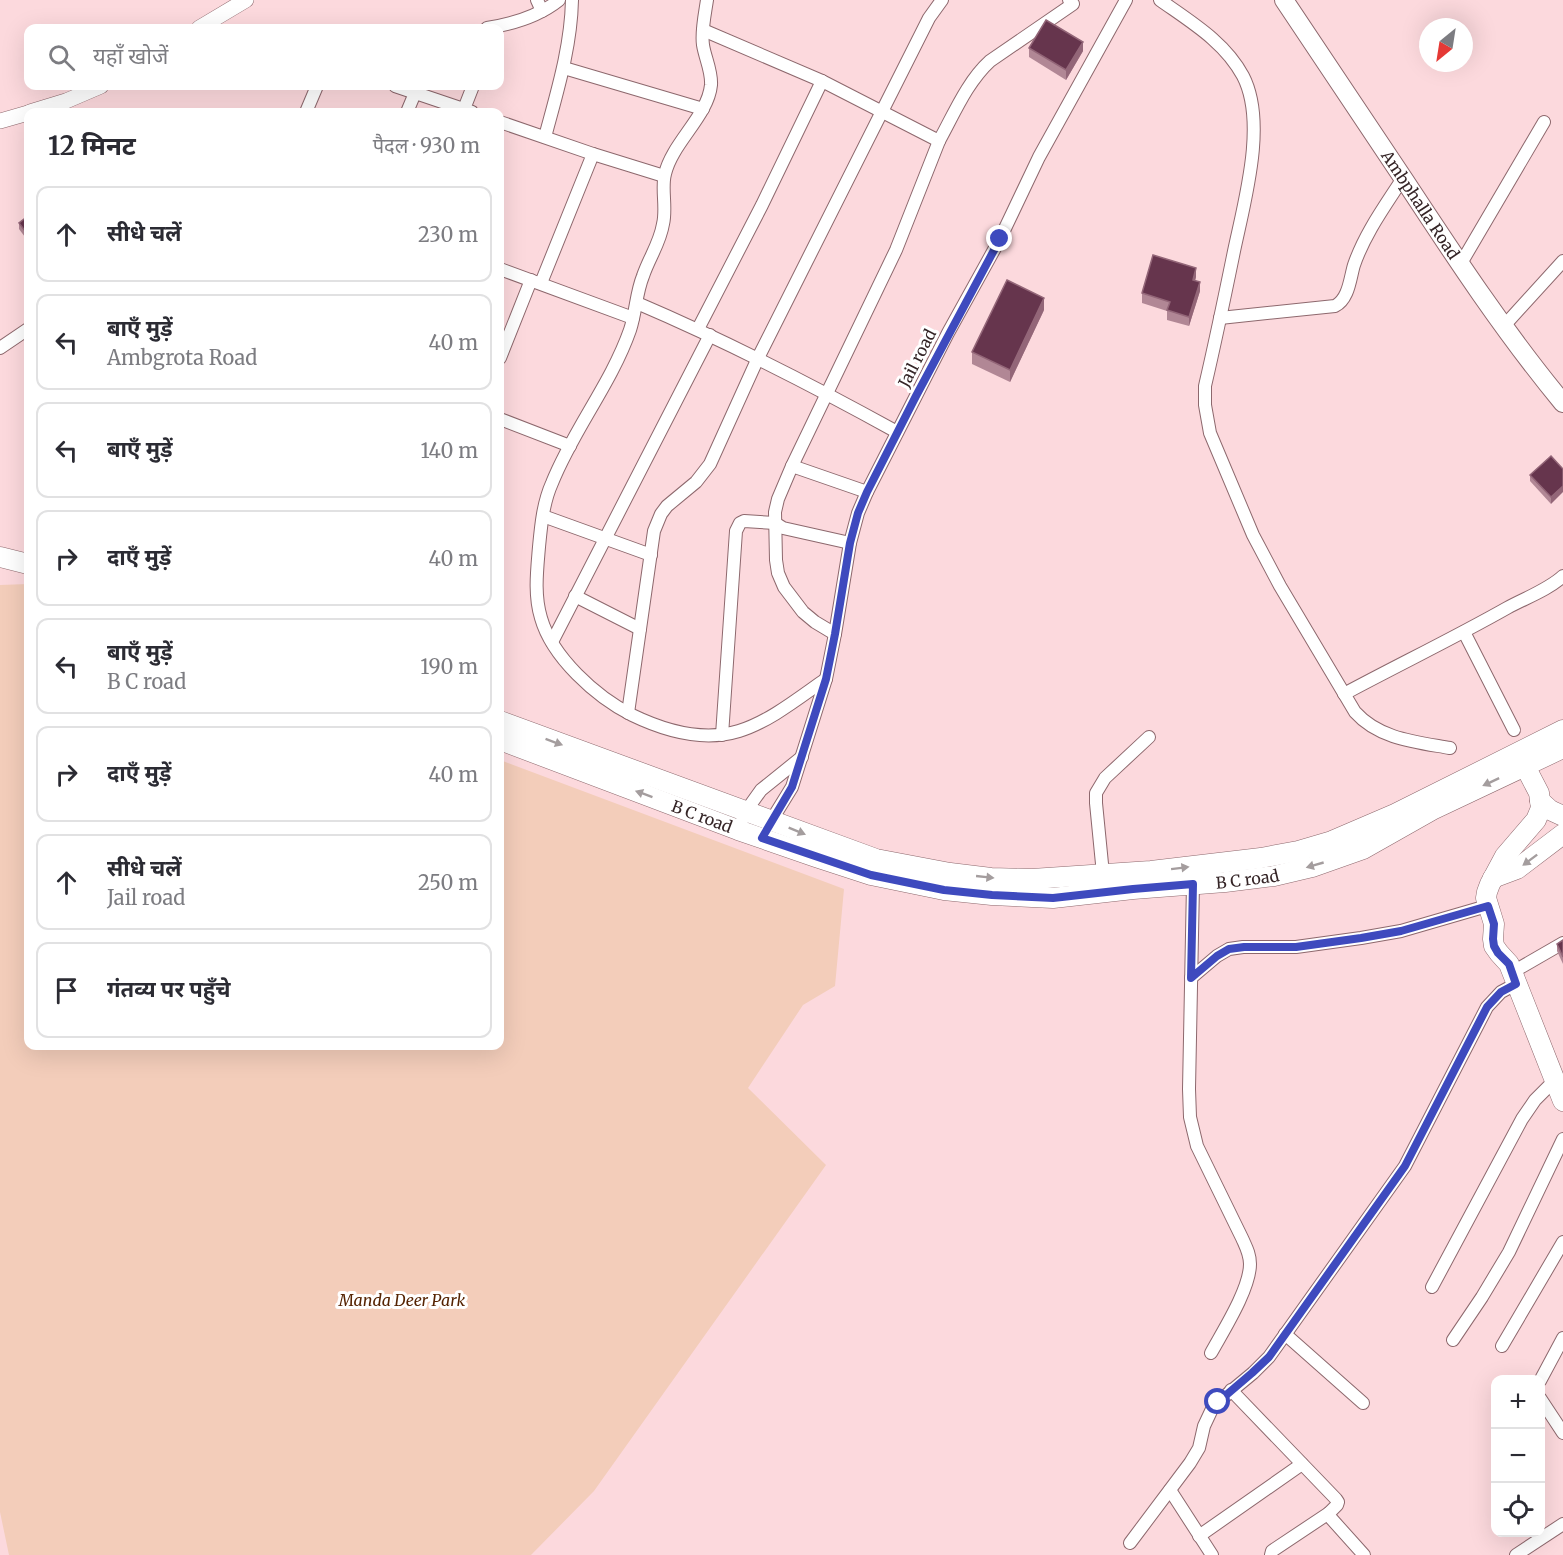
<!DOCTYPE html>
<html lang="hi">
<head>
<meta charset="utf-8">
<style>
  body { margin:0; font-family:Merriweather,"Noto Sans Devanagari",serif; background:#f2f2f3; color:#2b2b33 }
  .controls { position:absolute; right:18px; bottom:18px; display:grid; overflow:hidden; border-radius:12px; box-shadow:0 6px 24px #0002 }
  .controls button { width:54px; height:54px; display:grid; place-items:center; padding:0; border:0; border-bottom:2px solid #e1e1e2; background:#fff; color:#2b2b33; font:30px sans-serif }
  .compass { position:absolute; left:1419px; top:18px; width:54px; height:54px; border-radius:50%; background:#fff; box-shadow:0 6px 24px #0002; rotate:210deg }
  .stop { position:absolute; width:18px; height:18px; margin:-14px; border:4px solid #3e4abe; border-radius:50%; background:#fff }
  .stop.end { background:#3e4abe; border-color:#fff; box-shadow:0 2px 6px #0008 }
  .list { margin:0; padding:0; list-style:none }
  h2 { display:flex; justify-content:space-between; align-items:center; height:78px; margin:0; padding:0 24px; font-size:26px }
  h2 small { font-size:20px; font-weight:400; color:#7c7c81 }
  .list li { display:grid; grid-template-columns:39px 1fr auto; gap:18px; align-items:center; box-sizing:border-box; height:96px; margin:0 12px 12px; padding:0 12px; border:2px solid #e1e1e2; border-radius:12px }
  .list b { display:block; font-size:22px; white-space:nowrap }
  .list p { margin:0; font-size:20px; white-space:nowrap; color:#7c7c81 }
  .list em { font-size:20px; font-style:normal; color:#7c7c81 }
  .icon { flex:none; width:33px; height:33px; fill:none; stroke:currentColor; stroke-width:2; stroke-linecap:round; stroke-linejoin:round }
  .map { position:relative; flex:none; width:1563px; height:1555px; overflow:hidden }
  .search { position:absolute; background:#fff; box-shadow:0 6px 24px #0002; left:24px; top:24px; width:480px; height:66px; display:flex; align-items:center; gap:15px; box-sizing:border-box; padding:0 21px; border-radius:12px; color:#7c7c81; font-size:22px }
  .panel { position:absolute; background:#fff; box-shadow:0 6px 24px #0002; left:24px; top:108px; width:480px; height:942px; border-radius:12px }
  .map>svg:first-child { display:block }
  .green { fill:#f3cdba }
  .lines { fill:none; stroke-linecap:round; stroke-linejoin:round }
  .minor-casing { stroke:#8d686d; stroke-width:14 }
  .tertiary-casing { stroke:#8d686d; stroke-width:16 }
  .secondary-casing { stroke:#8d686d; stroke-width:20 }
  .primary-casing { stroke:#8d686d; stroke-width:21 }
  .minor { stroke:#fff; stroke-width:12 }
  .tertiary { stroke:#fff; stroke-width:15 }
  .secondary { stroke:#fff; stroke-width:18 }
  .primary { stroke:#fff; stroke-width:20 }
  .wall { fill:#b18795 }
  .shaded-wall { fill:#936678 }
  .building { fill:#66354d; stroke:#936678; stroke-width:1.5 }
  .oneway { fill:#a49d9e }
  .route { stroke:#3e4abe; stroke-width:8 }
  .labels { text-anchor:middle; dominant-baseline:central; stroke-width:6; stroke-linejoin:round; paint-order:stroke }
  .street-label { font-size:16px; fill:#352527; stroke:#fff }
  .park-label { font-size:16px; font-style:italic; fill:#552302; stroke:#fff }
</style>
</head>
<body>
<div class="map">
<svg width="1563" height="1555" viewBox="0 0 1563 1555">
  <rect width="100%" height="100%" fill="#fcd9dd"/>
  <polygon class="green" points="28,584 28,1046 500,1046 500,760 844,889 835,986 803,1005 748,1088 826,1165 594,1491 531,1555 9,1555 0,1512 0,585"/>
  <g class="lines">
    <defs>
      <g id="minor">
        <polyline points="537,0 542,11"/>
        <path d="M707 0C705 14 701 31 703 45 705 58 712 71 711 85 708 116 672 143 665 174 661 188 667 208 663 224 660 243 649 258 643 276 636 293 636 312 630 330 611 384 573 430 552 483 543 503 541 526 539 547 537 571 534 595 541 618 552 657 596 697 632 715 665 731 703 742 739 731 769 722 800 697 826 679"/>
        <path d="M1160 0C1191 22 1225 42 1243 76 1268 124 1243 206 1233 256 1224 300 1215 343 1205 386V405L1210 433 1253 535 1280 586 1355 712C1379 739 1416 742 1450 748"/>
        <path d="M487 28C513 24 539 16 559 0"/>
        <path d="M703 30 822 81 939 141C954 114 967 82 990 61L1073 4 1069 0"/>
        <polyline points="564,68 703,109"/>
        <polyline points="395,86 472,112"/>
        <polyline points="464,109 473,86"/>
        <polyline points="306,112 317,86"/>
        <polyline points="407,112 415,93"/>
        <polyline points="500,122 593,154 664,176"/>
        <path d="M545 137C557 92 571 47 572 0"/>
        <polyline points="1460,265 1544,122"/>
        <polyline points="500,269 633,318"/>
        <polyline points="541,283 593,154"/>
        <path d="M637 303C726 341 812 385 897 432"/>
        <path d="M1220 318 1335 306C1349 299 1350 278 1354 265 1365 233 1385 206 1403 178"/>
        <polyline points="1503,327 1563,261"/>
        <polyline points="698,329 762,205 822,81"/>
        <polyline points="0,348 28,329"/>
        <polyline points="500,358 531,280"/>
        <polyline points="500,419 570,446"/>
        <polyline points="792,466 867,492"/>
        <polyline points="543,516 651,555"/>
        <polyline points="575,596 640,629"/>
        <polyline points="1464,632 1514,730"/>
        <polyline points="835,634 815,622 803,612 784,587 778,573 776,560 775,512 778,499 792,466 896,250 939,141"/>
        <polyline points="552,642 710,335"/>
        <path d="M1344 694C1398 665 1454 638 1507 608 1525 598 1548 590 1563 576"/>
        <polyline points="628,713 654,531 661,514 667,506 696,482 710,464 758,358 929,18 942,0"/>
        <polyline points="722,735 736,531 740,523 744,521 775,523 783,528 850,543"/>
        <polyline points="768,826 792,787 826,679 835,634 850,543 858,513 867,492 948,333 1000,239 1039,157 1126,0"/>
        <polyline points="738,830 746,811 761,790 802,757"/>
        <polyline points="1103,874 1096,803 1096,793 1105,778 1149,737"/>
        <path d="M1193 884 1189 1089 1190 1117 1197 1146 1242 1238C1246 1247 1250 1254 1250 1264 1250 1289 1223 1331 1211 1353"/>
        <polyline points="1511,973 1563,943"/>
        <polyline points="1191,978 1217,956 1229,949 1243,947 1296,947 1361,938 1401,931 1487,906"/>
        <polyline points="1432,1287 1522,1119 1535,1100 1555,1080"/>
        <polyline points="1285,1334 1363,1403"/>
        <polyline points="1453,1340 1482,1297 1509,1252 1563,1139"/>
        <polyline points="1502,1346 1563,1242"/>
        <polyline points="1540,1381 1563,1338"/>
        <polyline points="1231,1390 1336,1499 1338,1502 1337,1505 1329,1513 1329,1516 1364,1555"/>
        <polyline points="1540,1398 1563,1433"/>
        <polyline points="1170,1490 1212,1555"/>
        <polyline points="1199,1536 1302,1464"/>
        <polyline points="1130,1543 1190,1463 1199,1448 1204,1426 1212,1409 1218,1402 1253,1373 1269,1357 1405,1166 1487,1007 1501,992 1516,984"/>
        <polyline points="1271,1555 1272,1551 1329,1513"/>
        <polyline points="1516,1555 1563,1524"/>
      </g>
      <g id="tertiary">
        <polyline points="199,28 246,0"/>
        <polyline points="30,112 66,101 101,86"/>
        <polyline points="0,121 28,113"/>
      </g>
      <g id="secondary">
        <path id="s1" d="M1284 0C1324 60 1365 121 1405 181 1455 257 1505 333 1563 403"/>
      </g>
      <g id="primary">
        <polyline points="0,557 28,564"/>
        <polyline points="500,721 876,859 950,873 991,878 1032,879 1151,871 1261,858 1298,851 1332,841 1395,814 1563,730"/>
        <path id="s2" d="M500 740 738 830 816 857 871 875 944 890 992 895 1053 898 1133 889 1225 882 1274 876 1312 867 1363 849 1432 810 1563 748"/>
        <polyline points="1518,755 1525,766 1539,793 1541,808 1536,820 1505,856 1490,884 1487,892 1486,898 1494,924 1493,939 1494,946 1499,953 1509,964 1563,1101"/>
        <polyline points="1540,801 1550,810 1563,816"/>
        <polyline points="1493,878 1517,869 1563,834"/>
      </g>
    </defs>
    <use href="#minor" class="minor-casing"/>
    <use href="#tertiary" class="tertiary-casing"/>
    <use href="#secondary" class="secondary-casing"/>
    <use href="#primary" class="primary-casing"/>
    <use href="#minor" class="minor"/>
    <use href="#tertiary" class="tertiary"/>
    <use href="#secondary" class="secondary"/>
    <use href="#primary" class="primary"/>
  </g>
  <g class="wall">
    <polygon points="1029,48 1083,51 1066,80 1029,57"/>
    <polygon points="28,216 28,241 19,229 19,223"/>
    <polygon points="1196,277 1195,280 1200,291 1189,326 1167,320 1167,311 1142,303 1142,293"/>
    <polygon points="1044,310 1010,382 972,364 972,352"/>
    <polygon points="1551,456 1551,504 1530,481 1530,475"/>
    <polygon points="1563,940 1563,964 1557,951 1557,944"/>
  </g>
  <g class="shaded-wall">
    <polygon points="1083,42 1083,51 1066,80 1066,70"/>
    <polygon points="1196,268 1196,277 1193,289 1193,280"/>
    <polygon points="1200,282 1200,291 1189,326 1189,317"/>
    <polygon points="1044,298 1044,310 1010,382 1010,370"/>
    <polygon points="1563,486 1563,492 1551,504 1551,497"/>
  </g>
  <g class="building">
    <polygon points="1046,20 1083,42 1066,70 1029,48"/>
    <polygon points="28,216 28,235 19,223"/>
    <polygon points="1153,255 1196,268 1193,280 1200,282 1189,317 1167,310 1170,302 1142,293"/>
    <polygon points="1007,280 1044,298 1010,370 972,352"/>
    <polygon points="1551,456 1563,469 1563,486 1551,497 1530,475"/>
    <polygon points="1563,940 1563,957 1557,944"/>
  </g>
  <defs><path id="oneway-solid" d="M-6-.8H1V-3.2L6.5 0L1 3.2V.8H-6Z" transform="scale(1.5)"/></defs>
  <g class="oneway">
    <use href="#oneway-solid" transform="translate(554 742) rotate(20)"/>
    <use href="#oneway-solid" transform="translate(1491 782) rotate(155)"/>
    <use href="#oneway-solid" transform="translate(644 794) rotate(-160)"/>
    <use href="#oneway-solid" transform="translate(797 831) rotate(22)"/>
    <use href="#oneway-solid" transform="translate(1530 860) rotate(143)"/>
    <use href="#oneway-solid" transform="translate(1315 865) rotate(164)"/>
    <use href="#oneway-solid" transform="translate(1180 868) rotate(-7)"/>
    <use href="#oneway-solid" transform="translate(985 877) rotate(6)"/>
  </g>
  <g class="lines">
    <polyline class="route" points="1000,239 916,396 867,492 858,513 850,543 835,634 826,679 792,787 762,838 871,875 944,890 992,895 1053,898 1133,889 1193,884 1191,978 1217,956 1229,949 1244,947 1296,947 1361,938 1401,931 1488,906 1494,924 1493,939 1494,946 1498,953 1509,964 1516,984 1501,992 1487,1007 1405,1166 1269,1357 1252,1373 1218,1402"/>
  </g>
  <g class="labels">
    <g class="street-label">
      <text stroke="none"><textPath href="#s1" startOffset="246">Ambphalla Road</textPath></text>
      <text transform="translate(917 358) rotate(-63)">Jail road</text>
      <text stroke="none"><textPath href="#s2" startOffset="216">B C road</textPath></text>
      <text stroke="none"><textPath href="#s2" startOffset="774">B C road</textPath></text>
    </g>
    <g class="park-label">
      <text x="402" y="1300">Manda Deer Park</text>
    </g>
  </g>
</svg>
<div class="controls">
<button>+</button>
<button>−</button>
<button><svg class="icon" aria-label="locate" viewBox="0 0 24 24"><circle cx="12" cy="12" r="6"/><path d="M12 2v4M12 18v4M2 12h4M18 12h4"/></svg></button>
</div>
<svg class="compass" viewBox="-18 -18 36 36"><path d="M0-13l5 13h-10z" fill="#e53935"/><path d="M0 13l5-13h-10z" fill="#7c7c81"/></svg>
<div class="stop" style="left:1218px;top:1402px"></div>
<div class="stop end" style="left:1000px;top:239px"></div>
<div class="search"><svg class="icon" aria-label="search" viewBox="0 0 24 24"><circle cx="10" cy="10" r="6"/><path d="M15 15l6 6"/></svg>यहाँ खोजें</div>
<section class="panel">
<h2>12 मिनट<small>पैदल · 930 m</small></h2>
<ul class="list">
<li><svg class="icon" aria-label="ahead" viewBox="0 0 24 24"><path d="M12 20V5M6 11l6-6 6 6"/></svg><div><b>सीधे चलें</b></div><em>230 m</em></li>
<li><svg class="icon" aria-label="left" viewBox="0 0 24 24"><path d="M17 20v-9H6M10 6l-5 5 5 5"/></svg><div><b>बाएँ मुड़ें</b><p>Ambgrota Road</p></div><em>40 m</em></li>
<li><svg class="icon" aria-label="left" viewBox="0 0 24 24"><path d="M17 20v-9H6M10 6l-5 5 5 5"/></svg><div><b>बाएँ मुड़ें</b></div><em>140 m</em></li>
<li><svg class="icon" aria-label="right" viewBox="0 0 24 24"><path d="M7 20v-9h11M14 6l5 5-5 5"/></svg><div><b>दाएँ मुड़ें</b></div><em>40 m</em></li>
<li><svg class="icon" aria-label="left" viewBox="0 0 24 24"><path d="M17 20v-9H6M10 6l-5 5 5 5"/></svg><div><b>बाएँ मुड़ें</b><p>B C road</p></div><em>190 m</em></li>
<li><svg class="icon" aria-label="right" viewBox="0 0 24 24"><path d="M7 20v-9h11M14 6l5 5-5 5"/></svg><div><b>दाएँ मुड़ें</b></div><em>40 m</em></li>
<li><svg class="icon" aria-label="ahead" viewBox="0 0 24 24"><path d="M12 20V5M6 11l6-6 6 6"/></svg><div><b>सीधे चलें</b><p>Jail road</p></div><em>250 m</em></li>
<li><svg class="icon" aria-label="arrive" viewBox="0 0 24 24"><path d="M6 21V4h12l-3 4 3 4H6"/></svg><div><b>गंतव्य पर पहुँचे</b></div></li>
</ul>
</section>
</div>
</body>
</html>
